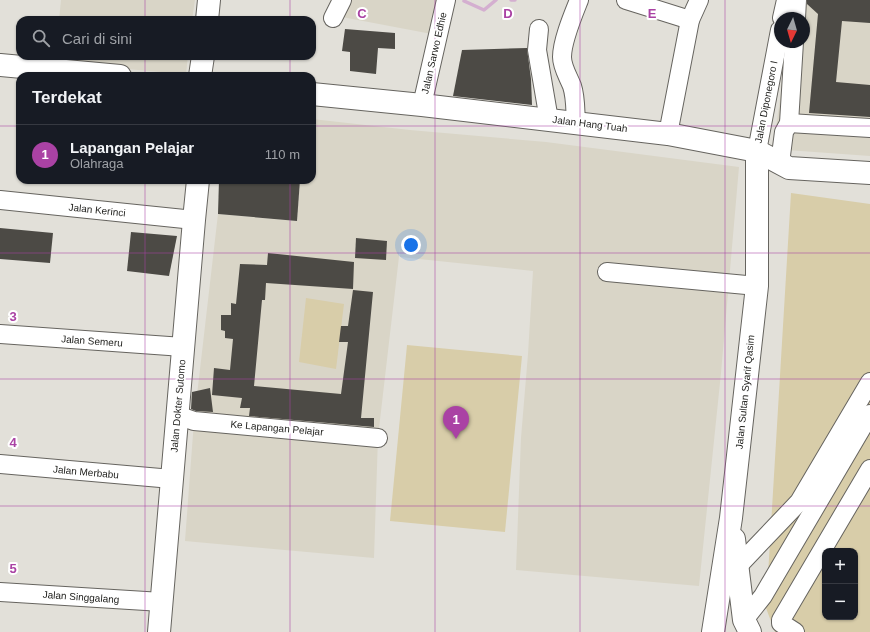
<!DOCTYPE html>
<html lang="id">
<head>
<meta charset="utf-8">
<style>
  body { margin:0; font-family:Helvetica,sans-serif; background:#242831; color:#f1f3f6 }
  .controls { position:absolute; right:12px; bottom:12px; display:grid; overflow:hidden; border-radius:8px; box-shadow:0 1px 3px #0004 }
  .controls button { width:36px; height:36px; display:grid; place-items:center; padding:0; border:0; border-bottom:1px solid #363941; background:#171b24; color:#f1f3f6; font:20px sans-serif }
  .compass { position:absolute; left:774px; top:12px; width:36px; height:36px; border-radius:50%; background:#171b24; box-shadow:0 1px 3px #0004; rotate:185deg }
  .you { position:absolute; left:411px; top:245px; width:14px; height:14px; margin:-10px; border:3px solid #fff; border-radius:50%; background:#1a73e8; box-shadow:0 0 0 6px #1a73e833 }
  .badge { display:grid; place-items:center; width:26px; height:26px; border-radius:50%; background:#aa42a4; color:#fff; font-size:13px; font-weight:700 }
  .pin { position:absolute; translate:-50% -33px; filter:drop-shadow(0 1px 2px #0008) }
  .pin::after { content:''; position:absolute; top:21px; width:14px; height:12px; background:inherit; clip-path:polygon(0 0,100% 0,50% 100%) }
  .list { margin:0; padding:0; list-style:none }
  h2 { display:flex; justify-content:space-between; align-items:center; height:52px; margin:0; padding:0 16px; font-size:17px }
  h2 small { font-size:13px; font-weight:400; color:#9ea1a6 }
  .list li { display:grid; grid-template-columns:26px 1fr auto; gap:12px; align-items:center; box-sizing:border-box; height:60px; padding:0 16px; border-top:1px solid #363941 }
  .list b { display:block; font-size:15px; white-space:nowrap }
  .list p { margin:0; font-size:13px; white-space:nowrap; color:#9ea1a6 }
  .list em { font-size:13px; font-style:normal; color:#9ea1a6 }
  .icon { flex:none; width:22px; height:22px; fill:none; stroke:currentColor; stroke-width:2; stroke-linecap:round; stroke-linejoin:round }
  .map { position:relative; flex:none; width:870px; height:632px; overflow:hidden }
  .search { position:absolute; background:#171b24; box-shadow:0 1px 3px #0004; left:16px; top:16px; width:300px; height:44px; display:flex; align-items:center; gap:10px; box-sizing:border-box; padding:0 14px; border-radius:12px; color:#9ea1a6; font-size:15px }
  .panel { position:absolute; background:#171b24; box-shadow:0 1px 3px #0004; left:16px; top:72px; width:300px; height:112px; border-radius:12px }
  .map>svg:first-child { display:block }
  .built { fill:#d9d5c7 }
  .green { fill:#d8cda9; fill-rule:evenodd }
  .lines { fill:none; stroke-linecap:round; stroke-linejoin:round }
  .stream { stroke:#d4afd0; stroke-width:3.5 }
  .building { fill:#4c4a45 }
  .minor-casing { stroke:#66645f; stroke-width:20 }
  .major-casing { stroke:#66645f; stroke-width:24 }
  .minor { stroke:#fff; stroke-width:18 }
  .major { stroke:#fff; stroke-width:22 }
  .grid { fill:none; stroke:#aa42a4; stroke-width:1; stroke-opacity:0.55 }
  .labels { text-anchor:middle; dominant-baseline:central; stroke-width:4; stroke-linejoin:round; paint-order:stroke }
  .street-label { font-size:10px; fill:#1d1d1a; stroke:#fff }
  .grid-label { font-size:13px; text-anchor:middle; font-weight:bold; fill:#aa42a4; stroke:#fff; stroke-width:4; stroke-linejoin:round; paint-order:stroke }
</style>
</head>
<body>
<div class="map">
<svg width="870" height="632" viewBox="0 0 870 632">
  <rect width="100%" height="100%" fill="#e2e0d9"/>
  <g class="built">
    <polygon points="61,0 195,0 192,20 59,20"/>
    <polygon points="348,0 445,0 437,35 342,17"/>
    <polygon points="794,0 870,0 870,156 773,149 788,42 804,42 804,18"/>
    <polygon points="55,56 188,56 186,74 54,63"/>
    <polygon points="312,119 410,130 546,142 739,167 721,373 699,586 516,570 521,438 528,354 533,271 400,257 400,248 378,437 374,558 185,541 194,421 218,214 297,221 300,180 312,180"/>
  </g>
  <g class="green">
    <path d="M791 193 870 204V632H775L766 608ZM825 551H855V617H825Z"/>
    <polygon points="306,298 344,304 336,369 299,362"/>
    <polygon points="407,345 522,356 505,532 390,521"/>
  </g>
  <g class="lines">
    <g class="stream">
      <polyline points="511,0 515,0"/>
      <polyline points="464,1 484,10 496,0"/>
    </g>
  </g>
  <g class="building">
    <polygon points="807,0 870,0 870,23 842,21 836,82 870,85 870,117 809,113 818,14 807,4"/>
    <polygon points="345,29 395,33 395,49 378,48 376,74 350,71 350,52 342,51"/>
    <polygon points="527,48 531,79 532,105 453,96 462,50"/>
    <polygon points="219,180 300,180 297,221 218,214"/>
    <polygon points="0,228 53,233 50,263 0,259"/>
    <polygon points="131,232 177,236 169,276 127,271"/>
    <polygon points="356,238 387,241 386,260 355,258"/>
    <polygon points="268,253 354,262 353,289 266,283 265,300 262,300 254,386 341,394 348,342 339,342 341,326 348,326 353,290 373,292 361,418 374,418 374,427 249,416 250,408 240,408 242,398 212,395 214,368 230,370 233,339 225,338 225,331 221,330 221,315 231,315 231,303 236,304 240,264 267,265"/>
    <polygon points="210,388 213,412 196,411 191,409 192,392"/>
  </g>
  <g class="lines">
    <defs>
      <g id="minor">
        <polyline points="626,0 690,20"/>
        <polyline points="333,18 342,0"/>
        <polyline points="782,18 786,0"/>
        <polyline points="796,18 797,0"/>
        <polyline points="539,29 537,50 549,120"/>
        <polyline points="422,105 446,0"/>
        <path d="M576 123C575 110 576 98 572 86 568 76 562 67 562 57 562 41 573 15 579 0"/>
        <polyline points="789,123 870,128"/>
        <polyline points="668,134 690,20 699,0"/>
        <polyline points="757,151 780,30"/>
        <polyline points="780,163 784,132 789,123 794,42"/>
        <polyline points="0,200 194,220"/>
        <polyline points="607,272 757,286"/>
        <polyline points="0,334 183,347"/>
        <polyline points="177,415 194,421 378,438"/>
        <polyline points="0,464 172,479"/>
        <polyline points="738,566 799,502 870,382"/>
        <polyline points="0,592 162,602"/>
        <polyline points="744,620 763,596 870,414"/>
        <polyline points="795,632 781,623 781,620 870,469"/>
      </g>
      <g id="major">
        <polyline points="207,20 209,0"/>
        <polyline points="0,65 120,76"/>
        <polyline points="200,76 203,56"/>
        <polyline points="312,94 422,105 668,134 757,151 789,168 870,173"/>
        <polyline points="734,539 744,620 750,632"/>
        <polyline points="159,632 194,220 198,180"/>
        <polyline points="713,632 731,518 757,286 757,151"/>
      </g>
    </defs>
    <use href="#minor" class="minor-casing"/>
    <use href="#major" class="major-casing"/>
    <use href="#minor" class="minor"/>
    <use href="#major" class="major"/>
  </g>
  <path class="grid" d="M145 0V20M290 0V20M435 0V632M580 0V632M725 0V632M145 56V76M290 56V76M0 126H20M312 126H870M145 180V632M290 180V632M0 253H870M0 379H870M0 506H870"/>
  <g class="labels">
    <g class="street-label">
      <text transform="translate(434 53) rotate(-77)">Jalan Sarwo Edhie</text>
      <text transform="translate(766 102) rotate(-79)">Jalan Diponegoro I</text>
      <text transform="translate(590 124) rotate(7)">Jalan Hang Tuah</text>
      <text transform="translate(97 210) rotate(6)">Jalan Kerinci</text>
      <text transform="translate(92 341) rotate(4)">Jalan Semeru</text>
      <text transform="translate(745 392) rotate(-84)">Jalan Sultan Syarif Qasim</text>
      <text transform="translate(178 406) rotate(-85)">Jalan Dokter Sutomo</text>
      <text transform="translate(277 428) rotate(5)">Ke Lapangan Pelajar</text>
      <text transform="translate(86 472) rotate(5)">Jalan Merbabu</text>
      <text transform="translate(81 597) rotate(4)">Jalan Singgalang</text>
    </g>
  </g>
  <g class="grid-label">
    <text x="362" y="18">C</text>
    <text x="508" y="18">D</text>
    <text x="652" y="18">E</text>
    <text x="13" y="321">3</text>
    <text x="13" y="447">4</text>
    <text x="13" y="573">5</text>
  </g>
</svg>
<div class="controls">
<button>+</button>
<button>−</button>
</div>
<svg class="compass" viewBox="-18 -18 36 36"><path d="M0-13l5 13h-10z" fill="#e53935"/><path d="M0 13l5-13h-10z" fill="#9ea1a6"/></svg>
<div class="you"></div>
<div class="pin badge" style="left:456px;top:439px">1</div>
<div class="search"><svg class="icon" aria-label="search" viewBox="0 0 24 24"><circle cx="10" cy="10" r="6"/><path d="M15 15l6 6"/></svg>Cari di sini</div>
<section class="panel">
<h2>Terdekat<small></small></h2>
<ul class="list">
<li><span class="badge">1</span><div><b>Lapangan Pelajar</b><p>Olahraga</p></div><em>110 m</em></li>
</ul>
</section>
</div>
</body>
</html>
